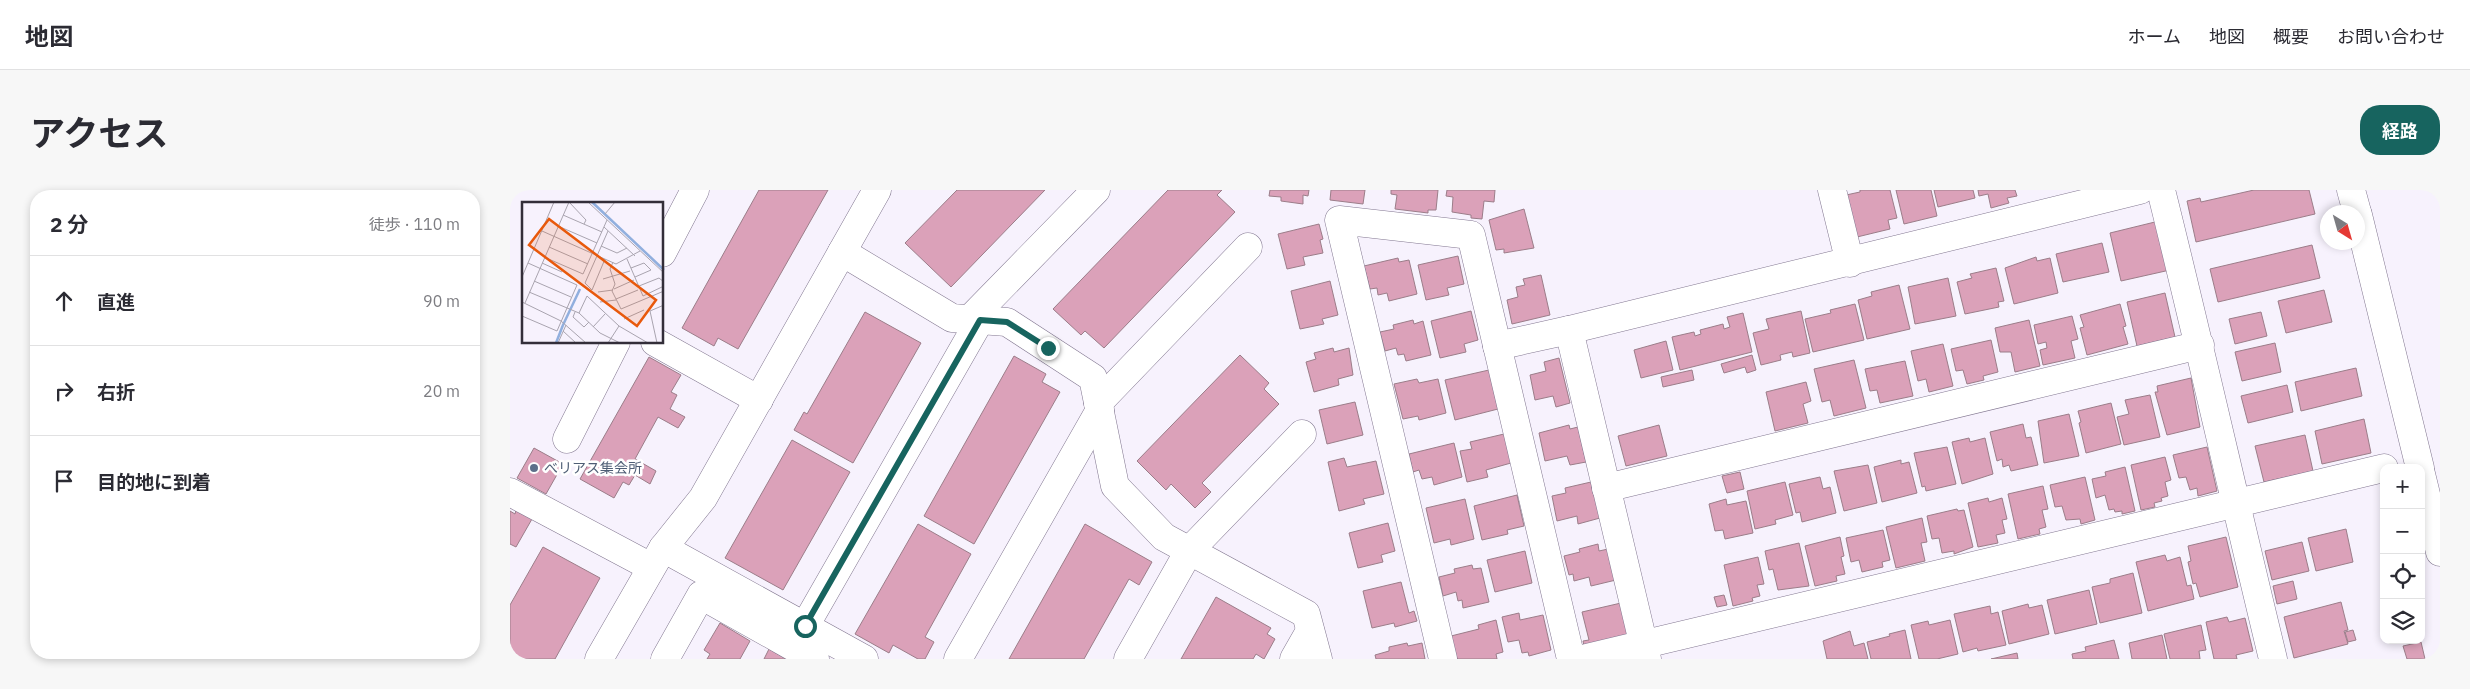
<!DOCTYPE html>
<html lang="ja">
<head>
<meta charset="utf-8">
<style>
  body { margin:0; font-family:"IBM Plex Sans","Noto Sans JP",sans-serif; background:#f7f7f7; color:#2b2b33 }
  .controls { position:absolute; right:15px; bottom:15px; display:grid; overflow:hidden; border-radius:10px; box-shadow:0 2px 8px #0003 }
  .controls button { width:45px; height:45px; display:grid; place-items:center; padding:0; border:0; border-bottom:1px solid #e1e1e2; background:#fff; color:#2b2b33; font:25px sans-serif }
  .compass { position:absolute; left:1810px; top:15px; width:45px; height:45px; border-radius:50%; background:#fff; box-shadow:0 2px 8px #0003; rotate:143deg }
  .stop { position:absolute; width:15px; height:15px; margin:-11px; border:4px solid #17645f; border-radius:50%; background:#fff }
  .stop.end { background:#17645f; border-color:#fff; box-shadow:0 1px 5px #0008 }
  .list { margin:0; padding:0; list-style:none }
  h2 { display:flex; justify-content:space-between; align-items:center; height:65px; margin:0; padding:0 20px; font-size:21px }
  h2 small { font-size:16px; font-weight:400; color:#7c7c81 }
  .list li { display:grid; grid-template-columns:32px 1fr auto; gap:15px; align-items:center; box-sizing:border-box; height:90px; padding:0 20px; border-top:1px solid #e1e1e2 }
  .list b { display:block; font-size:19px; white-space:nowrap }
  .list em { font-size:16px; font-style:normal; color:#7c7c81 }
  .icon { flex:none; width:28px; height:28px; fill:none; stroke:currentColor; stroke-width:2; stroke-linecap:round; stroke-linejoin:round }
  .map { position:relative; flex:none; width:1930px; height:469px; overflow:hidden; border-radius:20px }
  header { display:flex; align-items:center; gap:30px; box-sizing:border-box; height:70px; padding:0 25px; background:#fff; border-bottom:1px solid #e1e1e2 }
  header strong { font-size:24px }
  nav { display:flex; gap:28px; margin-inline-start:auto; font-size:18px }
  .intro { display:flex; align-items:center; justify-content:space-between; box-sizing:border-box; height:120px; padding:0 30px }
  h1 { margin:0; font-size:35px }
  .button { padding:12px 22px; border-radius:20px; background:#17645f; color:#fff; font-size:18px; font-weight:700 }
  main { display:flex; gap:30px; padding:0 30px }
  aside { flex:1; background:#fff; border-radius:20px; box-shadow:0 2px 8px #0003 }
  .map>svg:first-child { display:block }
  .building { fill:#dba1b9; stroke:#9b7d89 }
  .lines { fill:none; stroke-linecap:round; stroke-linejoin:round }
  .minor-casing { stroke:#837891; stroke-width:29 }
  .minor { stroke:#fff; stroke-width:28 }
  .route { stroke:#17645f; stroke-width:6 }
  .service-dot { fill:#5c6f8a; stroke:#fff; stroke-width:2 }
  .labels { text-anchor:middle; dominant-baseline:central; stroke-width:5; stroke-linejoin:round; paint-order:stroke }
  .service-label { font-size:14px; fill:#4e5e75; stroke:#fff; text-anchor:start }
  .inset-river { fill:none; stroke:#91afde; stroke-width:2.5 }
  .inset-road { fill:none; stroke:#a9a4af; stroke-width:1 }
  .view { fill:#e8590c; fill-opacity:0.15; stroke:#e8590c; stroke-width:2.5 }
  .inset-edge { fill:none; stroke:#332e39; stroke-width:2.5 }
</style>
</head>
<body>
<header>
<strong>地図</strong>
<nav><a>ホーム</a><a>地図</a><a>概要</a><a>お問い合わせ</a></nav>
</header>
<div class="intro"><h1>アクセス</h1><a class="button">経路</a></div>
<main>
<aside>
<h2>2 分<small>徒歩 · 110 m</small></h2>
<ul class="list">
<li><svg class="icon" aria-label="ahead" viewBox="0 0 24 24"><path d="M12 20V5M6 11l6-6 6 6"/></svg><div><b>直進</b></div><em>90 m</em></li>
<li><svg class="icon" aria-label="right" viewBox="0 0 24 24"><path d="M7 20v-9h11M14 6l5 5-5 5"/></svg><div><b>右折</b></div><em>20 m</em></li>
<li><svg class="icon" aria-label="arrive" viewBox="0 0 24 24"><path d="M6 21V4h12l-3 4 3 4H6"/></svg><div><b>目的地に到着</b></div></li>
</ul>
</aside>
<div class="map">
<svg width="1930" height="469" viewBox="0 0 1930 469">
  <rect width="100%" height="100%" fill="#f7f2fd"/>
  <g class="building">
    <polygon points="249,0 318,0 228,159 208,148 204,156 172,138"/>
    <polygon points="447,0 535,0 441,97 395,53"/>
    <polygon points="658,0 712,0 707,5 725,22 594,158 575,141 571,145 543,119"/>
    <polygon points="760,0 799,0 798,6 793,5 793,14 771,11 771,7 759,6"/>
    <polygon points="821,0 855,0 853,14 820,10"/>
    <polygon points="881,0 928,0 926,20 918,20 918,23 885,19 887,5 881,4"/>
    <polygon points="937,0 985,0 984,12 974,11 972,29 961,28 961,25 942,22 943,7 936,6"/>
    <polygon points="1350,0 1380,0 1387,28 1378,30 1380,39 1347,47 1336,5 1350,2"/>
    <polygon points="1386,0 1421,0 1427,26 1394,34"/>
    <polygon points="1424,0 1463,0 1465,8 1428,17"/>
    <polygon points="1468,0 1505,0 1507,6 1497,8 1499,13 1481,18 1478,4 1469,6"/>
    <polygon points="1744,0 1799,0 1805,24 1686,52 1677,11 1690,8 1691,12"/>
    <polygon points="1014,19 1024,58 994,63 994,59 986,60 979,30"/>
    <polygon points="1649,31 1660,80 1611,91 1600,43"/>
    <polygon points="809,34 813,49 810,50 813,63 793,67 795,75 777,79 768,44"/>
    <polygon points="1592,53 1599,82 1553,92 1546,64"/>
    <polygon points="1802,55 1810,88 1708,112 1700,79"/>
    <polygon points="948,66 954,94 937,98 939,105 916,110 908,75"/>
    <polygon points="1526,67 1527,71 1540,68 1548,103 1504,114 1495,78"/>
    <polygon points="888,68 889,72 899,70 907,104 879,111 877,103 868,105 867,98 860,99 854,76"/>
    <polygon points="1486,78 1494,111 1488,112 1489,117 1455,124 1447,92 1462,88 1460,84"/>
    <polygon points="1031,85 1040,125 1002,134 997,110 1008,107 1006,97 1015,95 1013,89"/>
    <polygon points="1438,88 1446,126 1405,134 1398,97"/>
    <polygon points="820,91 828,125 812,129 814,134 790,139 781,101"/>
    <polygon points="1389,95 1400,139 1357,149 1348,110 1362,106 1361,102"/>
    <polygon points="1814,100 1822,132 1776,143 1768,111"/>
    <polygon points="1655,103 1665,147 1627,156 1617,112"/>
    <polygon points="1345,114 1354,150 1303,162 1295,129 1321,123 1320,120"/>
    <polygon points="1610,114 1616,136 1613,137 1618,154 1577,165 1570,138 1574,137 1570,125"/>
    <polygon points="961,121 968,150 954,154 956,162 930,168 921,131"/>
    <polygon points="1291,121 1300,163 1283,167 1282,162 1270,165 1271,170 1251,175 1243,143 1259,139 1256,129"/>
    <polygon points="355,122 411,153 343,273 284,240 294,222 297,224"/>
    <polygon points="1751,122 1757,146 1725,154 1719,129"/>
    <polygon points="1233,123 1242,162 1170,180 1162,147 1184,142 1185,146 1191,144 1190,140 1213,134 1214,139 1220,137 1217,127"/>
    <polygon points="1562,126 1568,149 1561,151 1565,168 1533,175 1530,160 1537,158 1536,152 1528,154 1524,135"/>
    <polygon points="903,130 904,134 913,131 921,165 896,171 894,164 888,165 886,158 875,161 870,142 884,139 883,135"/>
    <polygon points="1519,130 1530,176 1505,182 1501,162 1490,162 1485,138"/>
    <polygon points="1481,150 1488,182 1473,186 1474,190 1457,194 1453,180 1446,181 1441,159"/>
    <polygon points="1156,151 1163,180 1131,188 1124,160"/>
    <polygon points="1765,153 1771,182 1732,191 1725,162"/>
    <polygon points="1433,154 1443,196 1419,202 1416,189 1408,191 1401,161"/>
    <polygon points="823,158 824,162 839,158 843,185 828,189 829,195 804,202 796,172 806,169 804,163"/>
    <polygon points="730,165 759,193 754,199 769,214 692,293 701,302 685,318 661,294 656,300 627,271"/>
    <polygon points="1242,165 1246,180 1237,183 1235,177 1214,183 1211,174"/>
    <polygon points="504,166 536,184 532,192 550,202 464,354 414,326"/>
    <polygon points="139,167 171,185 161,202 167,205 160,219 175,227 168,238 148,227 125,269 146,281 140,294 125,285 119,295 113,292 104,308 70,289"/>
    <polygon points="1049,168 1060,213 1046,217 1043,206 1025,210 1020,185 1036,181 1034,172"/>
    <polygon points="1344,170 1356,218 1324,226 1320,210 1312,212 1304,179"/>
    <polygon points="1395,171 1403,206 1370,213 1367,200 1360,201 1355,179"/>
    <polygon points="1846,178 1852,206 1791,221 1785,192"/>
    <polygon points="979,180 988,219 945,230 935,190"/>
    <polygon points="1182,180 1184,190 1153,197 1151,187"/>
    <polygon points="1681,188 1690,237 1657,245 1645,202 1648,202 1647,196"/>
    <polygon points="907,189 909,193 928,189 936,223 909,230 908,226 893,229 884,194"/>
    <polygon points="1296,192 1301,211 1293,214 1298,233 1265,241 1256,202"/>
    <polygon points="1777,195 1783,222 1738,233 1731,206"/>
    <polygon points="1640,205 1650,247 1614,255 1607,227 1619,224 1615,210"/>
    <polygon points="845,212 853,245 817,254 809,220"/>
    <polygon points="1601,213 1611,254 1576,263 1569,233 1571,232 1568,221"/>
    <polygon points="1559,224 1569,266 1534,273 1528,231"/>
    <polygon points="1854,229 1861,263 1812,274 1805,241"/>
    <polygon points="1513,234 1516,248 1521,247 1528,275 1501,281 1499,275 1493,277 1492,269 1487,271 1480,242"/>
    <polygon points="1059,235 1060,239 1068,237 1076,272 1060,275 1057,266 1035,271 1029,243"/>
    <polygon points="1149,235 1157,266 1116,276 1108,246"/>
    <polygon points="994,244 1001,273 976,280 978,287 957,292 950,261 962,259 960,252"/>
    <polygon points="1795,245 1803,281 1754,292 1745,256"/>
    <polygon points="1459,248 1460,252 1475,248 1483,284 1452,294 1442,252"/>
    <polygon points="282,250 340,282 273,400 215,368"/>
    <polygon points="944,253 952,287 924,295 922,287 912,289 909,280 903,282 899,264"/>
    <polygon points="1437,257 1446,294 1416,301 1415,296 1412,297 1404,263"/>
    <polygon points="1697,257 1707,301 1688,306 1687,298 1680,300 1676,287 1669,288 1663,265"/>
    <polygon points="24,258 53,274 36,304 7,288"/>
    <polygon points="1655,267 1661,290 1655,292 1658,306 1651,308 1652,311 1644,313 1645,317 1631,320 1621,275"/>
    <polygon points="834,268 837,277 866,271 874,304 853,309 855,314 829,321 818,272"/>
    <polygon points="1391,270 1391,274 1399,272 1407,303 1372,312 1364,277"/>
    <polygon points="1358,275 1367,313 1334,321 1324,281"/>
    <polygon points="1615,277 1625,321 1612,324 1612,321 1605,322 1604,319 1599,320 1595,305 1586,308 1582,289 1596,286 1595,282"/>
    <polygon points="1230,282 1234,299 1217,303 1212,286"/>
    <polygon points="1310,287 1313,299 1320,297 1326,323 1292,332 1290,322 1286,323 1279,294"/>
    <polygon points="1575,287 1585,330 1571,334 1570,329 1556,330 1552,316 1545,317 1540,295"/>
    <polygon points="1081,292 1090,328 1068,334 1067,326 1047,331 1042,306 1056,303 1055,298"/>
    <polygon points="1275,292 1283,325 1265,330 1266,334 1245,339 1237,301"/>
    <polygon points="1533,296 1538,319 1532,320 1536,337 1529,339 1530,344 1508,349 1498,304"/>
    <polygon points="1007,305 1014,336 997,340 998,344 972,350 964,316"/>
    <polygon points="1478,308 1479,312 1492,308 1497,329 1492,330 1495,343 1486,345 1488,353 1468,357 1458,313"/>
    <polygon points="955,309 964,349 941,355 940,349 924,353 916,318"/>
    <polygon points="1216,309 1217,315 1236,311 1243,343 1215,349 1213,340 1205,341 1199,314"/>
    <polygon points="1447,319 1448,321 1454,320 1463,357 1444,364 1444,361 1432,363 1429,348 1422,349 1417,326"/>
    <polygon points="6,320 22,329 6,357 0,354 0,321 5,324"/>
    <polygon points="1412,328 1417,352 1411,353 1415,371 1386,378 1376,337"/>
    <polygon points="878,333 885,361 871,365 873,372 848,378 839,343"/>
    <polygon points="408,334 461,364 415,447 424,452 415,469 408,469 383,455 379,463 345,444"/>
    <polygon points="575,334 642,372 629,395 619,389 574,469 499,469"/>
    <polygon points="1836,339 1843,372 1806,381 1798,348"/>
    <polygon points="1373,340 1380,370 1372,372 1373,377 1352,382 1349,370 1341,372 1336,348"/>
    <polygon points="1330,347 1334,366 1331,367 1335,384 1326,386 1327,391 1305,396 1295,356"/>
    <polygon points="1716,347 1728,397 1690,407 1686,393 1683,394 1678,372 1681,371 1678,356"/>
    <polygon points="1792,352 1799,381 1762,390 1755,361"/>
    <polygon points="1289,353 1299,396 1268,400 1263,379 1259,380 1255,361"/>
    <polygon points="1088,354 1089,361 1098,359 1106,390 1081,396 1079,387 1064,391 1063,384 1059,385 1054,366 1070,362 1069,359"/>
    <polygon points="33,357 90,388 45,469 0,469 0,415"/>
    <polygon points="1015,361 1022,393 985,402 977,370"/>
    <polygon points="1655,365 1657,371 1670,367 1677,396 1681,395 1684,409 1638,421 1626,372"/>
    <polygon points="1248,367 1254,394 1247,395 1250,406 1242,408 1243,411 1223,416 1214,375"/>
    <polygon points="962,375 963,379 971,378 979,412 953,418 952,410 948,411 946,402 933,406 929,387 945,383 944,379"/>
    <polygon points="1623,383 1632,423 1590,433 1582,397 1600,393 1600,389"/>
    <polygon points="1783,391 1787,409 1767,414 1763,396"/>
    <polygon points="891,392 899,423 904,421 907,431 885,437 884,433 862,438 853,401"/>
    <polygon points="1579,400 1587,434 1545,444 1537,410"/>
    <polygon points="1214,405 1217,415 1207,417 1204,407"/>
    <polygon points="706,407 761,438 757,444 765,449 754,469 746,464 743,469 671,469"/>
    <polygon points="1831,412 1838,440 1834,441 1838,454 1784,468 1774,427"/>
    <polygon points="1111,413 1118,446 1075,461 1073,451 1079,450 1072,422"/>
    <polygon points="1518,414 1519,418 1532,415 1539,444 1499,454 1492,421"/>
    <polygon points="1480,416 1481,424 1488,422 1496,455 1468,461 1467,458 1453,462 1444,424"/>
    <polygon points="1009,423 1010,430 1033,425 1041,460 1019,466 1018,462 1012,463 1009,450 998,452 992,427"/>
    <polygon points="1717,427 1719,432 1735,428 1743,461 1726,465 1727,469 1704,469 1696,432"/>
    <polygon points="986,430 993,462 986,464 987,469 947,469 941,446 969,439 968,435"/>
    <polygon points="1440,430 1448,464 1427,469 1409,469 1401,435 1418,431 1419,435"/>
    <polygon points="210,433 240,451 230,469 197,469 200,464 194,460"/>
    <polygon points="1691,435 1696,460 1689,461 1690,469 1660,469 1654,444"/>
    <polygon points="1395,440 1401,469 1361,469 1357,452 1380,446 1379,444"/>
    <polygon points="1843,440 1846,450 1838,452 1835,442"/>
    <polygon points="1340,441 1344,456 1354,453 1358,469 1317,469 1313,451"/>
    <polygon points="1652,445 1657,469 1622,469 1619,453"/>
    <polygon points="1604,450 1609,469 1563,469 1562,464 1576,461 1575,457"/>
    <polygon points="1911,452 1915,469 1897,469 1893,456"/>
    <polygon points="897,453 898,456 912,453 915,469 866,469 865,465 879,461 879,457"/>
    <polygon points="259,459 276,469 254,469"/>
    <polygon points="1507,463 1508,469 1481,469"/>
  </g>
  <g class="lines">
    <defs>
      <g id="minor">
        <polyline points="1322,0 1340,73"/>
        <path d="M1651 0C1690 156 1725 313 1763 469"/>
        <polyline points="1841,0 1847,22"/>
        <polyline points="1848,25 1910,278"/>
        <polyline points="332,62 367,0"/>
        <polyline points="152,63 185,0"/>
        <polyline points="460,129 586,0"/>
        <polyline points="145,152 249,210"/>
        <polyline points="987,156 1059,140"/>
        <polyline points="588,213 738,57"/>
        <polyline points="57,249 106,152"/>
        <polyline points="1911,284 1930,362"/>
        <polyline points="1096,298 1690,155"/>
        <polyline points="0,302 141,377"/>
        <polyline points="153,358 354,469"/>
        <polyline points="295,436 470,130"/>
        <polyline points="89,469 153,358 193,308 332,62 442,128 497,132 583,188 605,296 654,347 796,424 808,469"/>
        <polyline points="155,469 191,405 305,469"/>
        <polyline points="448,469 590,220"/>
        <polyline points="618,469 679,361 792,244"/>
        <polyline points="784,469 800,441"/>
        <polyline points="933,469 829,30 961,45 1061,469"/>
        <polyline points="1072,469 1874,278"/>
        <polyline points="1137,469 1059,140 1630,0"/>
      </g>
    </defs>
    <use href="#minor" class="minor-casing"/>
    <use href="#minor" class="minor"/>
  </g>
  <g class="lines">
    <polyline class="route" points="295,436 470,130 497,132 538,158"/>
  </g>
  <circle class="service-dot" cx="24" cy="278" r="5"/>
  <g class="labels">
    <g class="service-label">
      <text x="34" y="278">べリアス集会所</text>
    </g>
  </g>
  <g transform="translate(12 12)">
    <rect width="141" height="141" fill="#f7f2fd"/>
    <path class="inset-river" d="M70 0 142 68M41 123 58 87M34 141 41 123"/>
    <path class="inset-road" d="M47 0 64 18 62 22M66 0 142 71M83 12 93 0M41 13 80 30M36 24 75 41M82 25 113 54M20 29 94 62 118 49M79 44 95 51 105 46M27 45 66 62M22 55 61 72 85 18M83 57 70 88 63 81 86 29M105 57 121 94 142 84M91 60 88 67 93 82 90 89 99 107 142 89M20 61 40 70M109 66 122 61 129 68 113 75M0 75 32 0M81 77 108 69M12 79 49 95M117 84 137 76 142 80M92 87 112 78M7 90 57 111 78 131 98 141M76 90 91 88M94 97 116 88M0 100 39 119 64 141M78 100 94 98M3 101 47 0M53 110 51 115 62 125 67 120M57 111 65 94 97 124 126 141M0 114 35 129 55 83 6 61M102 117 122 108M71 125 83 112M41 129 54 141M36 141 44 123M86 141 97 124M135 141 128 109 142 103"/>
    <path class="view" d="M27 17 134 98 115 124 7 43Z"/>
    <rect width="141" height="141" class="inset-edge"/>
  </g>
</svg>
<div class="controls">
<button>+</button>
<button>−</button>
<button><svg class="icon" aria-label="locate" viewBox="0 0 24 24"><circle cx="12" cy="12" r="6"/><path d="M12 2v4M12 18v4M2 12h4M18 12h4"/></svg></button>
<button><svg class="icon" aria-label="layers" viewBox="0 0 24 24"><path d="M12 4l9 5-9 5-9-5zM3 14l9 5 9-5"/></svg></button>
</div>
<svg class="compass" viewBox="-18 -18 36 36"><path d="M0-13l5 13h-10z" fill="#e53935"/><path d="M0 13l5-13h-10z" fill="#7c7c81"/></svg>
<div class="stop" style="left:295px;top:436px"></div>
<div class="stop end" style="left:538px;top:158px"></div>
</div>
</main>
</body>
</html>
